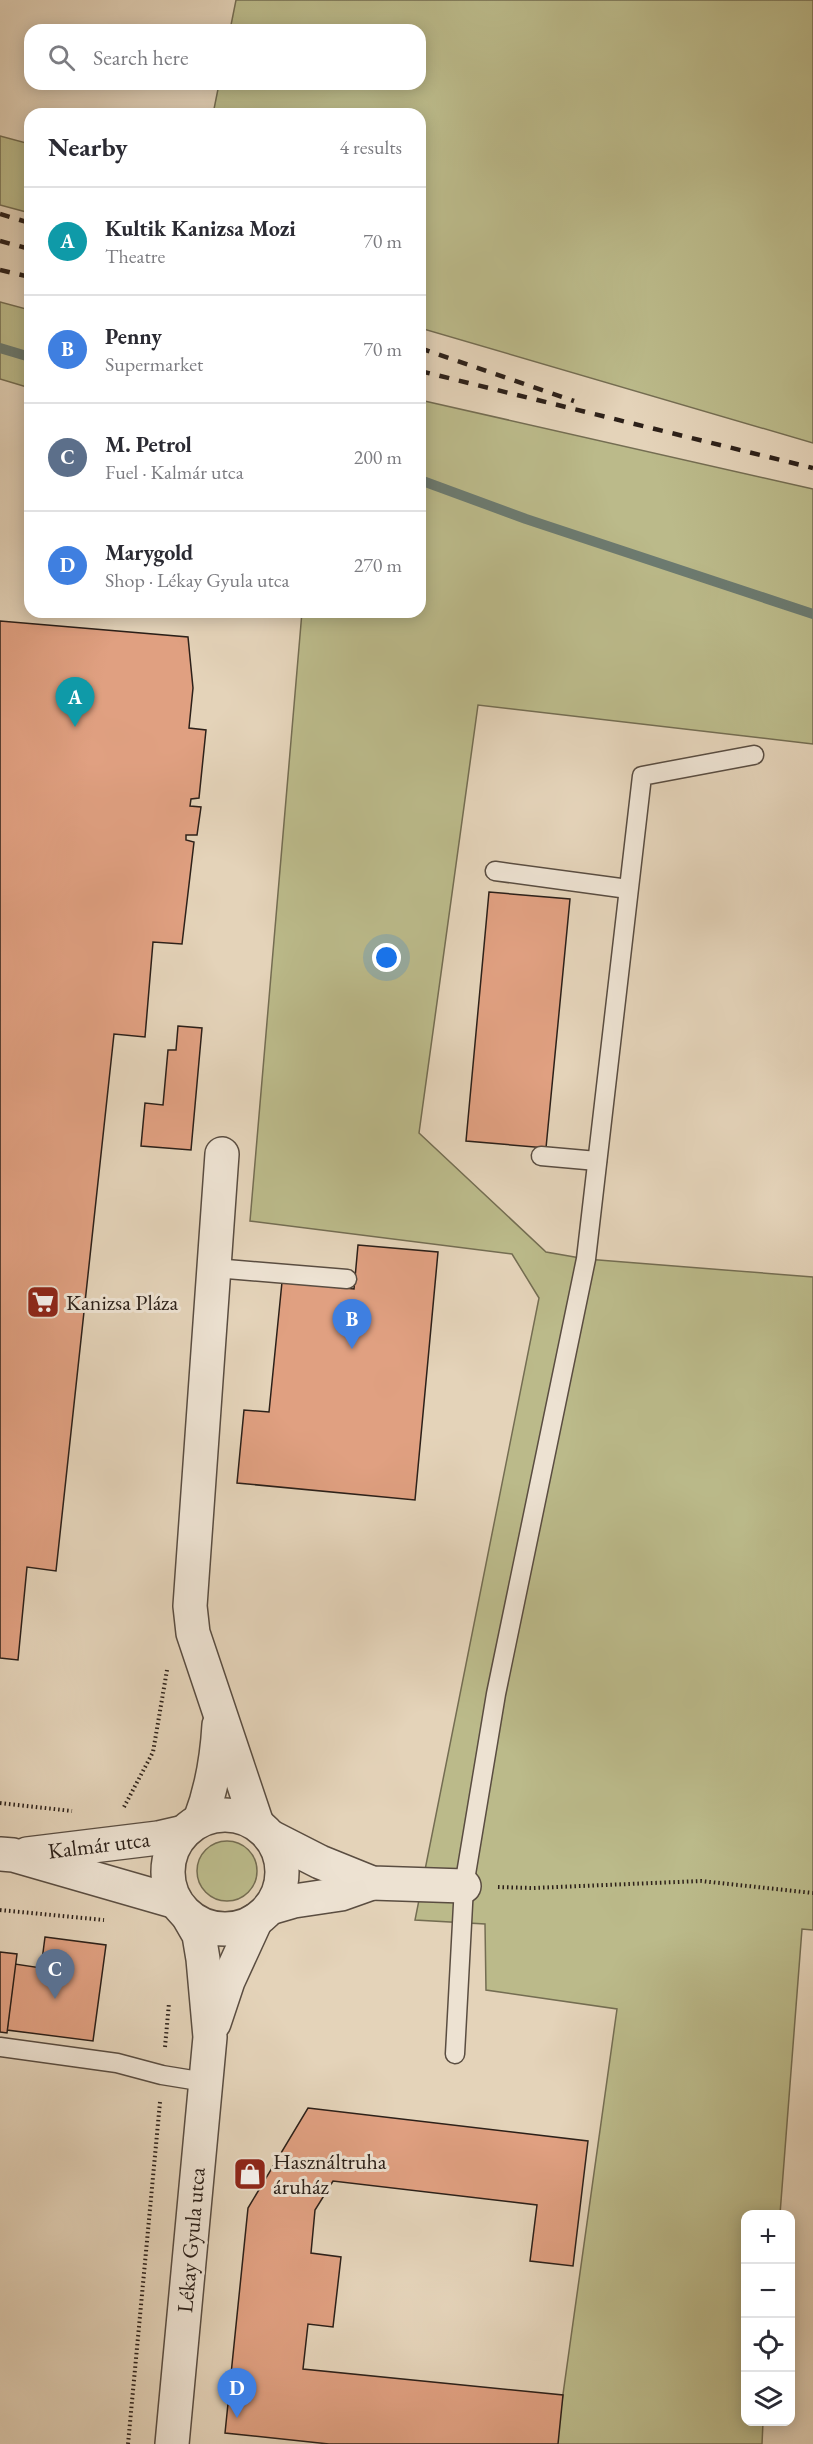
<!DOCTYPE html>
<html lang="en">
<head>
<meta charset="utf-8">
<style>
  body { margin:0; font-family:"EB Garamond",serif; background:#f7f7f7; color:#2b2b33 }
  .controls { position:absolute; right:18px; bottom:18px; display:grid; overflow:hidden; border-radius:12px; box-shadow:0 3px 15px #0003 }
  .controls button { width:54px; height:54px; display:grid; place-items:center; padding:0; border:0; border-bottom:2px solid #e1e1e2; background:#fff; color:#2b2b33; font:30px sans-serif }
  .you { position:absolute; left:387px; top:958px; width:21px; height:21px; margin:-15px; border:4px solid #fff; border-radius:50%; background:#1a73e8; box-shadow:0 0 0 9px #1a73e833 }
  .badge { display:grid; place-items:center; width:39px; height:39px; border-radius:50%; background:#db2777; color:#fff; font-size:20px; font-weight:700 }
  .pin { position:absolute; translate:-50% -50px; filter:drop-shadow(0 2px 3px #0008) }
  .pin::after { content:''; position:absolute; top:32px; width:21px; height:18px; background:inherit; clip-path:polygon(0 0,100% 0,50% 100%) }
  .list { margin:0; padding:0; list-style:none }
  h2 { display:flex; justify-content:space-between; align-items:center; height:78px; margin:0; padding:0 24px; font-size:26px }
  h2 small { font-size:20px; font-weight:400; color:#7c7c81 }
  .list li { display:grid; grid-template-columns:39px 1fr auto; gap:18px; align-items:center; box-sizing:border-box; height:108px; padding:0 24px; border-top:2px solid #e1e1e2 }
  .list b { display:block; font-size:22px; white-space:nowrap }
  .list p { margin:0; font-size:20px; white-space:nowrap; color:#7c7c81 }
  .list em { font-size:20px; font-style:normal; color:#7c7c81 }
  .icon { flex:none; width:33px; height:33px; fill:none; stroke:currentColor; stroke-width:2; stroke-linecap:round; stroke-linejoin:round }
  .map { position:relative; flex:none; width:813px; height:2444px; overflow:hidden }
  .search { position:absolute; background:#fff; box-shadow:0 3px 15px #0003; left:24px; top:24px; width:402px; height:66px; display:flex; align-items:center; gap:15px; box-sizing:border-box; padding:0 21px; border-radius:18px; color:#7c7c81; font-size:22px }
  .panel { position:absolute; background:#fff; box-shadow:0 3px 15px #0003; left:24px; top:108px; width:402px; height:510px; border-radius:18px }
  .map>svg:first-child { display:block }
  .green { fill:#bbba8a; stroke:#746d52; stroke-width:1.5 }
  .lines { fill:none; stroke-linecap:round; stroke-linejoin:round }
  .stream { stroke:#6c7b71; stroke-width:10 }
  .building { fill:#e0a081; stroke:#2c2019; stroke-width:1.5 }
  .service-casing { stroke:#5a4d41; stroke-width:21 }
  .minor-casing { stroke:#5a4d41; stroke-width:36 }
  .path { stroke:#2c2019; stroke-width:4; stroke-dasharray:1.5 3; stroke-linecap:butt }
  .service { stroke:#ede2d2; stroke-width:18 }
  .minor { stroke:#ede2d2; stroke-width:33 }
  .rail { stroke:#2c2019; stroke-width:4.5; stroke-dasharray:10 10; stroke-linecap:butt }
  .labels { text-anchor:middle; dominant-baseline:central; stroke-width:6; stroke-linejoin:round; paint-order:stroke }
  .poi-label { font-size:22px; fill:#2c2019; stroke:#ede2d2; text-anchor:start }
  .street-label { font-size:22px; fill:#2c2019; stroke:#ede2d2 }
</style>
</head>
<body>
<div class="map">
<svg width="813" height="2444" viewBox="0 0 813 2444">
  <rect width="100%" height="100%" fill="#e4d3b9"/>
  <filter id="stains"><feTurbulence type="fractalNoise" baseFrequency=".00333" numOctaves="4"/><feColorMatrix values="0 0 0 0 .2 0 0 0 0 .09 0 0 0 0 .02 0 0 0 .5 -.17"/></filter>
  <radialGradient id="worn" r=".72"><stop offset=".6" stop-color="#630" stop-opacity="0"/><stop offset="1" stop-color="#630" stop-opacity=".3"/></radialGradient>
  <g class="green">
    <polygon points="236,0 813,0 813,443 420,328 420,114 213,114 219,84 420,84 420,30 230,30"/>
    <polygon points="0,136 30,144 30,213 0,205"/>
    <polygon points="0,302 30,310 30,388 0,379"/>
    <polygon points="420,400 813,489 813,744 478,705 419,1133 546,1252 586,1259 813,1277 813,1930 802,1929 780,2214 746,2214 746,2422 763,2422 762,2444 556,2444 617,2009 486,1990 485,1924 415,1920 539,1298 512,1254 250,1221 302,612 420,612"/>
    <circle cx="227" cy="1871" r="30"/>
  </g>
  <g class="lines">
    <g class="stream">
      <polyline points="0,348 30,357"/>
      <polyline points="420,480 526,519 813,614"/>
    </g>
  </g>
  <g class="building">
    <polygon points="0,621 188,637 193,688 189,728 206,730 199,798 191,799 190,806 201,807 197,835 186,835 186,840 194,842 182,944 153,942 145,1037 114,1034 56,1571 27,1567 18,1660 0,1658"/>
    <polygon points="489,892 570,899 546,1148 466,1141"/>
    <polygon points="178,1026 202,1028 191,1150 141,1146 145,1103 163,1105 168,1050 176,1050"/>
    <polygon points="358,1245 438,1252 415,1500 237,1483 244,1410 269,1412 282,1282 354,1289"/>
    <polygon points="45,1937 106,1945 93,2041 7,2030 15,1964 41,1968"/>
    <polygon points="0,1952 17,1954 7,2033 0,2032"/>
    <polygon points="308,2108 588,2141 573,2266 530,2261 537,2205 333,2181 315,2210 311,2253 341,2257 333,2327 308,2324 303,2369 563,2395 558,2444 329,2444 225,2433 248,2208"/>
  </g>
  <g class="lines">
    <defs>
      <g id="service">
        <polyline points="495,871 628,889"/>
        <polyline points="541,1156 597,1161"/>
        <polyline points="215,1268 347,1279"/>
        <polyline points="0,2047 117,2063 162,2075 205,2082"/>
        <polyline points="455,2054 464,1886 496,1694 586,1259 642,776 754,755"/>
      </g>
      <g id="minor">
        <polyline points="222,1154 190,1606 193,1633 257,1824"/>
        <circle cx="225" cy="1872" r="57"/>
        <path d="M200 1820C212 1789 217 1759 219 1725"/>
        <polyline points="271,1837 320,1862 372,1883 464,1886"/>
        <polyline points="0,1854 13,1855 176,1902"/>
        <polyline points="27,1854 158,1838 184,1832"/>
        <polyline points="270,1908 294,1901 341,1894 372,1883"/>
        <polyline points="214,2023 228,1981 256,1920"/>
        <polyline points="172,2444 210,2037 203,1959 199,1935 188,1916"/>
      </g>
    </defs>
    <use href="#service" class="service-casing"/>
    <use href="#minor" class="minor-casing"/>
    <g class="path">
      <polyline points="0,1803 72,1811"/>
      <polyline points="124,1807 153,1752 167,1670"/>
      <polyline points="498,1887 533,1888 701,1881 813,1893"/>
      <polyline points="0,1910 104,1920"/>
      <polyline points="165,2047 169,2003"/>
      <polyline points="128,2444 160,2102"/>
    </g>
    <use href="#service" class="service"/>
    <use href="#minor" class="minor"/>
    <g class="rail">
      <polyline points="0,214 30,223"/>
      <polyline points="0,241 30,249"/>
      <polyline points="0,270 30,277"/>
      <polyline points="420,348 574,401"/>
      <polyline points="420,371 813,468"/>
    </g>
  </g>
  <defs>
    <symbol id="supermarket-square" viewBox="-11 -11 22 22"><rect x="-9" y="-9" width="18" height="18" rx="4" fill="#8f2418" stroke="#ede2d2"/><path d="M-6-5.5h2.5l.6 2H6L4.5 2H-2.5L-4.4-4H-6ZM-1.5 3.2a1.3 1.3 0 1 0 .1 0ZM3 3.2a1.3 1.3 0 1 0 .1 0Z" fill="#fff"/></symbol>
    <symbol id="shop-square" viewBox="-11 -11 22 22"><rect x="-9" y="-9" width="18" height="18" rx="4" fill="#8f2418" stroke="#ede2d2"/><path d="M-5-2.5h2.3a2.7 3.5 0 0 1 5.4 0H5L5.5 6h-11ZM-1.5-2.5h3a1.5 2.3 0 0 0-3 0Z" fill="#fff"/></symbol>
  </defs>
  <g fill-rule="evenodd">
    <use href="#supermarket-square" x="24" y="1283" width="38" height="38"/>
    <use href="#shop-square" x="231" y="2155" width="38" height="38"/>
  </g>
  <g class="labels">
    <g class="poi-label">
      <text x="66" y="1302">Kanizsa Pláza</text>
      <text x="273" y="2161">Használtruha<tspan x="273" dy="25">áruház</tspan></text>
    </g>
    <g class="street-label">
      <text transform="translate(99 1845) rotate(-7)">Kalmár utca</text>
      <text transform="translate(191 2240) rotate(-85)">Lékay Gyula utca</text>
    </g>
  </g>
  <rect width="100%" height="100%" filter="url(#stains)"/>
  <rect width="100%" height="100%" fill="url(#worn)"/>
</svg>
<div class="controls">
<button>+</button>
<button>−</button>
<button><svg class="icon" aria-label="locate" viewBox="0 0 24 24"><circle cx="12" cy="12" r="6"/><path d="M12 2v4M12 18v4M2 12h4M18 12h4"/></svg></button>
<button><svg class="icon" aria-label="layers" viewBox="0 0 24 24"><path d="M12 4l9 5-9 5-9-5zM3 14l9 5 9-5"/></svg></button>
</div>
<div class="you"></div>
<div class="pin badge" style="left:75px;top:727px;background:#0f9aa8">A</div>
<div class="pin badge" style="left:352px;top:1349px;background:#3f7fe0">B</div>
<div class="pin badge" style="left:55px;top:1999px;background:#5c6f8a">C</div>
<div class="pin badge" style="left:237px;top:2418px;background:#3f7fe0">D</div>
<div class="search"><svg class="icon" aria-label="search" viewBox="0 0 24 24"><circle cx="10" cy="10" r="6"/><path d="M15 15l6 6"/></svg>Search here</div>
<section class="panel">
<h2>Nearby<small>4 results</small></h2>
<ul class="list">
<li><span class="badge" style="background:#0f9aa8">A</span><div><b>Kultik Kanizsa Mozi</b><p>Theatre</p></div><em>70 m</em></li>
<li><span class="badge" style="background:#3f7fe0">B</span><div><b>Penny</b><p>Supermarket</p></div><em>70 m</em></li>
<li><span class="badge" style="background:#5c6f8a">C</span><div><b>M. Petrol</b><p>Fuel · Kalmár utca</p></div><em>200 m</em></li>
<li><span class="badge" style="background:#3f7fe0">D</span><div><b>Marygold</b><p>Shop · Lékay Gyula utca</p></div><em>270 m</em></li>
</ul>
</section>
</div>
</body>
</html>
